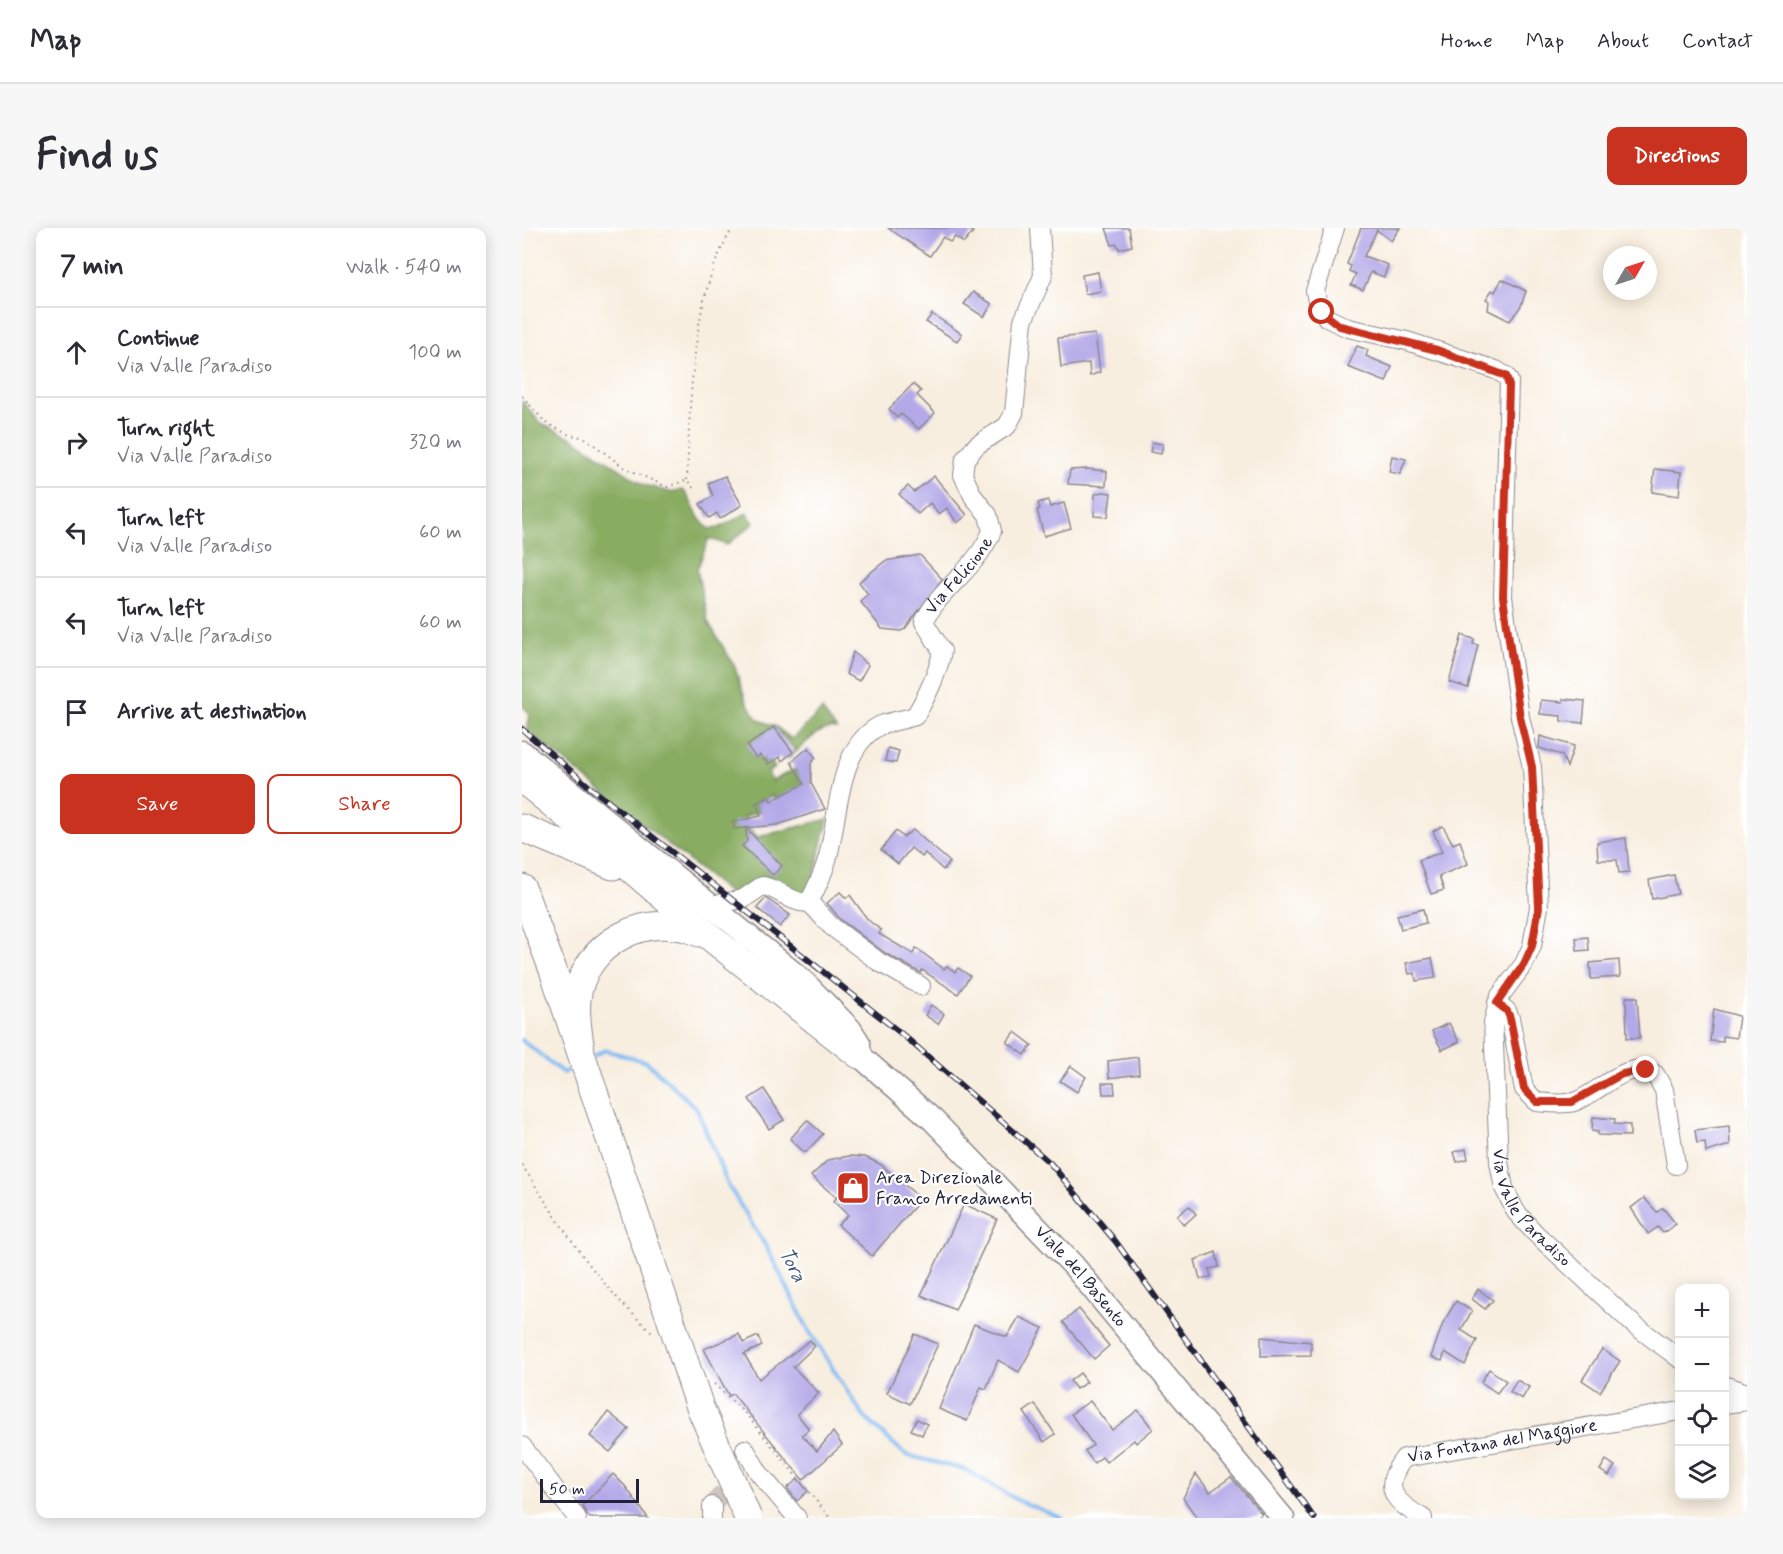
<!DOCTYPE html>
<html lang="en">
<head>
<meta charset="utf-8">
<style>
  body { margin:0; font-family:Mynerve,sans-serif; background:#f7f7f7; color:#2b2b33 }
  .controls { position:absolute; right:18px; bottom:18px; display:grid; overflow:hidden; border-radius:12px; box-shadow:0 3px 15px #0003 }
  .controls button { width:54px; height:54px; display:grid; place-items:center; padding:0; border:0; border-bottom:2px solid #e1e1e2; background:#fff; color:#2b2b33; font:30px sans-serif }
  .compass { position:absolute; left:1081px; top:18px; width:54px; height:54px; border-radius:50%; background:#fff; box-shadow:0 3px 15px #0003; rotate:51deg }
  .scale { position:absolute; left:18px; bottom:15px; width:99px; box-sizing:border-box; padding-left:6px; border:3px solid #22223b; border-top:0; font-size:16px; line-height:21px; white-space:nowrap; color:#22223b; -webkit-text-stroke:4px #fff; paint-order:stroke }
  .stop { position:absolute; width:18px; height:18px; margin:-14px; border:4px solid #c8321e; border-radius:50%; background:#fff }
  .stop.end { background:#c8321e; border-color:#fff; box-shadow:0 2px 6px #0008 }
  .list { margin:0; padding:0; list-style:none }
  h2 { display:flex; justify-content:space-between; align-items:center; height:78px; margin:0; padding:0 24px; font-size:26px }
  h2 small { font-size:20px; font-weight:400; color:#7c7c81 }
  .list li { display:grid; grid-template-columns:39px 1fr auto; gap:18px; align-items:center; box-sizing:border-box; height:90px; padding:0 24px; border-top:2px solid #e1e1e2 }
  .list b { display:block; font-size:22px; white-space:nowrap }
  .list p { margin:0; font-size:20px; white-space:nowrap; color:#7c7c81 }
  .list em { font-size:20px; font-style:normal; color:#7c7c81 }
  .actions { display:flex; gap:12px; padding:18px 24px }
  .actions a { flex:1; padding:14px 0; border:2px solid #c8321e; border-radius:12px; text-align:center; font-size:21px; color:#c8321e }
  .actions .main { background:#c8321e; color:#fff }
  .icon { flex:none; width:33px; height:33px; fill:none; stroke:currentColor; stroke-width:2; stroke-linecap:round; stroke-linejoin:round }
  .map { position:relative; flex:none; width:1225px; height:1290px; overflow:hidden; border-radius:12px }
  header { display:flex; align-items:center; gap:36px; box-sizing:border-box; height:84px; padding:0 30px; background:#fff; border-bottom:2px solid #e1e1e2 }
  header strong { font-size:28px }
  nav { display:flex; gap:33px; margin-inline-start:auto; font-size:21px }
  .intro { display:flex; align-items:center; justify-content:space-between; box-sizing:border-box; height:144px; padding:0 36px }
  h1 { margin:0; font-size:42px }
  .button { padding:15px 27px; border-radius:12px; background:#c8321e; color:#fff; font-size:21px; font-weight:700 }
  main { display:flex; gap:36px; padding:0 36px }
  aside { flex:1; background:#fff; border-radius:12px; box-shadow:0 3px 15px #0003 }
  .map>svg:first-child { display:block }
  .forest { fill:#88ac61; stroke:#55674e; stroke-width:1.5 }
  .lines { fill:none; stroke-linecap:round; stroke-linejoin:round }
  .stream { stroke:#84bcf4; stroke-width:4 }
  .building { fill:#b3a9e8 }
  .minor-tunnel { stroke:#cdc5be; stroke-width:18; stroke-dasharray:18 9; stroke-linecap:butt }
  .minor-casing { stroke:#8d888d; stroke-width:20 }
  .major-casing { stroke:#8d888d; stroke-width:25 }
  .highway-casing { stroke:#8d888d; stroke-width:29 }
  .path { stroke:#8d888d; stroke-width:2; stroke-dasharray:1.5 4.5; stroke-linecap:butt }
  .minor { stroke:#fff; stroke-width:18 }
  .major { stroke:#fff; stroke-width:22 }
  .highway { stroke:#fff; stroke-width:27 }
  .rail-casing { stroke:#22223b; stroke-width:6 }
  .rail { stroke:#fff; stroke-width:4; stroke-dasharray:11; stroke-linecap:butt }
  .highway-bridge-casing { stroke:#8d888d; stroke-width:29; stroke-linecap:butt }
  .highway-bridge { stroke:#fff; stroke-width:27 }
  .route { stroke:#c8321e; stroke-width:8 }
  .labels { text-anchor:middle; dominant-baseline:central; stroke-width:4.5; stroke-linejoin:round; paint-order:stroke }
  .street-label { font-size:18px; fill:#22223b; stroke:#fff }
  .poi-label { font-size:18px; fill:#22223b; stroke:#fff; text-anchor:start }
  .water-label { font-size:20px; font-style:italic; fill:#44587c; stroke:#fff }
</style>
</head>
<body>
<header>
<strong>Map</strong>
<nav><a>Home</a><a>Map</a><a>About</a><a>Contact</a></nav>
</header>
<div class="intro"><h1>Find us</h1><a class="button">Directions</a></div>
<main>
<aside>
<h2>7 min<small>Walk · 540 m</small></h2>
<ul class="list">
<li><svg class="icon" aria-label="ahead" viewBox="0 0 24 24"><path d="M12 20V5M6 11l6-6 6 6"/></svg><div><b>Continue</b><p>Via Valle Paradiso</p></div><em>100 m</em></li>
<li><svg class="icon" aria-label="right" viewBox="0 0 24 24"><path d="M7 20v-9h11M14 6l5 5-5 5"/></svg><div><b>Turn right</b><p>Via Valle Paradiso</p></div><em>320 m</em></li>
<li><svg class="icon" aria-label="left" viewBox="0 0 24 24"><path d="M17 20v-9H6M10 6l-5 5 5 5"/></svg><div><b>Turn left</b><p>Via Valle Paradiso</p></div><em>60 m</em></li>
<li><svg class="icon" aria-label="left" viewBox="0 0 24 24"><path d="M17 20v-9H6M10 6l-5 5 5 5"/></svg><div><b>Turn left</b><p>Via Valle Paradiso</p></div><em>60 m</em></li>
<li><svg class="icon" aria-label="arrive" viewBox="0 0 24 24"><path d="M6 21V4h12l-3 4 3 4H6"/></svg><div><b>Arrive at destination</b></div></li>
</ul>
<div class="actions"><a class="main">Save</a><a>Share</a></div>
</aside>
<div class="map">
<svg width="1225" height="1290" viewBox="0 0 1225 1290">
  <rect width="100%" height="100%" fill="#fff"/>
  <filter id="ink" filterUnits="userSpaceOnUse"><feTurbulence type="fractalNoise" baseFrequency=".0167" numOctaves="2"/><feDisplacementMap in="SourceGraphic" scale="12" xChannelSelector="R" yChannelSelector="G"/><feConvolveMatrix kernelMatrix="1 2 1 2 8 2 1 2 1" color-interpolation-filters="sRGB"/></filter>
  <filter id="wash" filterUnits="userSpaceOnUse"><feTurbulence type="fractalNoise" baseFrequency=".008" numOctaves="4" result="noise"/><feDisplacementMap in="SourceGraphic" scale="24" xChannelSelector="R" yChannelSelector="G"/><feGaussianBlur stdDeviation="1.35" result="paint"/><feColorMatrix in="noise" values="0 0 0 0 0 0 0 0 0 0 0 0 0 0 0 0 0 1.4 0 .05"/><feComposite in="paint" operator="in"/></filter>
  <g filter="url(#wash)">
    <rect width="100%" height="100%" fill="#f8eedf"/>
    <path class="forest" d="M0 173 18 195 52 211 122 257 148 264 161 262C172 274 173 292 188 301L197 300 225 285 232 295 205 317 187 310 175 342 186 394 212 437 224 473 235 491 254 499 270 511 300 482 314 501C296 496 278 523 265 531L274 523 258 505 251 511 244 504 227 519 238 531 240 530 245 535H250L253 540 246 544 250 553 273 541 280 551 287 549 289 555 252 571 250 568 234 575 238 584 223 588 225 598 236 609 306 591 287 672 252 656 212 669 5 503 8 486 0 477Z"/>
    <g class="lines">
      <g class="stream">
        <polyline points="0,812 41,845 52,839"/>
        <polyline points="72,828 83,822 125,834 175,881 206,957 246,1022 287,1103 342,1189 384,1227 444,1242 497,1273 540,1290"/>
      </g>
    </g>
    <g id="blocks">
      <g class="building">
        <polygon points="366,0 444,0 451,4 442,15 433,9 428,14 421,9 408,28"/>
        <polygon points="584,0 607,0 610,18 597,21 595,16 590,17"/>
        <polygon points="839,0 878,0 869,13 855,2 842,28 866,37 862,49 849,44 841,62 829,57 834,46 827,43 829,38 825,36"/>
        <polygon points="576,44 579,63 563,66 560,47"/>
        <polygon points="980,51 1004,63 999,78 988,93 966,82 967,73 964,71 970,62 973,64"/>
        <polygon points="451,64 470,76 462,89 442,76"/>
        <polygon points="410,86 440,106 435,113 404,94"/>
        <polygon points="573,106 578,144 568,148 567,135 539,139 536,110"/>
        <polygon points="835,118 846,122 844,128 870,139 864,154 826,139"/>
        <polygon points="391,156 399,163 395,167 413,185 397,201 379,186 375,190 367,181"/>
        <polygon points="630,214 641,216 639,226 628,224"/>
        <polygon points="870,228 884,231 878,246 867,244"/>
        <polygon points="565,241 585,243 584,258 546,256 548,242"/>
        <polygon points="1133,241 1159,244 1157,268 1130,264"/>
        <polygon points="203,248 220,277 198,291 195,285 187,290 178,276 191,268 186,255"/>
        <polygon points="412,248 445,287 435,295 425,280 417,286 408,275 396,286 377,266 386,258 392,264"/>
        <polygon points="581,264 589,265 586,289 572,288 573,266"/>
        <polygon points="526,272 528,279 542,275 549,300 522,308 515,282 518,281 516,275"/>
        <polygon points="398,327 420,351 383,401 379,403 360,401 338,373 346,366 337,354 363,333"/>
        <polygon points="940,407 952,411 951,416 956,417 946,460 927,454"/>
        <polygon points="331,424 346,437 337,453 324,446"/>
        <polygon points="1041,471 1063,473 1061,495 1039,493 1039,488 1018,486 1019,472 1041,474"/>
        <polygon points="252,499 271,524 260,533 258,529 246,536 238,527 234,530 225,518"/>
        <polygon points="1018,508 1052,518 1045,539 1040,527 1017,520"/>
        <polygon points="286,520 294,530 289,535 289,555 303,581 255,597 212,601 211,594 239,588 234,575 247,569 249,573 282,556 269,534"/>
        <polygon points="366,520 377,523 374,535 363,533"/>
        <polygon points="921,598 931,616 938,613 946,636 917,648 922,662 909,666 897,632 920,624 911,603"/>
        <polygon points="224,600 260,638 251,647 220,618 225,613"/>
        <polygon points="391,602 428,634 421,642 403,625 400,629 389,620 376,636 359,622 374,603 381,609"/>
        <polygon points="1104,610 1107,644 1097,645 1095,632 1076,632 1075,614"/>
        <polygon points="1152,647 1156,666 1130,671 1127,652"/>
        <polygon points="318,664 324,670 328,667 346,692 359,702 357,706 391,726 394,720 422,741 425,738 433,744 436,740 448,748 436,766 400,742 399,745 363,725 318,691 305,675"/>
        <polygon points="244,670 268,687 258,699 235,680"/>
        <polygon points="901,681 904,695 879,701 875,687"/>
        <polygon points="1066,709 1067,722 1055,723 1054,710"/>
        <polygon points="910,730 914,750 894,753 893,745 887,746 884,735"/>
        <polygon points="1097,732 1098,749 1069,751 1068,735"/>
        <polygon points="1104,769 1115,769 1118,810 1105,810"/>
        <polygon points="409,777 422,786 416,796 403,787"/>
        <polygon points="1192,781 1217,788 1214,810 1201,808 1201,814 1188,813"/>
        <polygon points="927,795 937,814 920,822 910,803"/>
        <polygon points="493,804 510,817 503,827 485,814"/>
        <polygon points="616,829 617,846 587,850 586,833"/>
        <polygon points="549,838 564,849 555,864 538,853"/>
        <polygon points="580,855 592,855 593,866 581,866"/>
        <polygon points="242,861 262,892 247,901 227,871"/>
        <polygon points="1071,889 1093,891 1092,896 1108,897 1108,908 1076,907 1076,904 1070,903"/>
        <polygon points="285,892 301,906 283,925 268,911"/>
        <polygon points="1207,898 1208,917 1184,924 1183,914 1175,915 1173,902"/>
        <polygon points="944,921 946,931 935,934 932,924"/>
        <polygon points="327,928 343,929 358,936 399,971 350,1028 316,997 326,987 311,973 315,970 289,948 306,932"/>
        <polygon points="1122,970 1135,984 1141,980 1154,996 1141,1005 1136,999 1126,1006 1109,980"/>
        <polygon points="442,976 475,991 433,1082 399,1067"/>
        <polygon points="667,978 674,986 662,997 655,988"/>
        <polygon points="694,1024 697,1039 687,1041 689,1049 678,1051 673,1032"/>
        <polygon points="956,1061 971,1072 963,1081 950,1071"/>
        <polygon points="934,1073 950,1083 939,1102 955,1112 943,1137 923,1124 920,1133 909,1129 921,1095"/>
        <polygon points="557,1081 587,1118 572,1131 541,1094"/>
        <polygon points="497,1089 521,1100 497,1144 476,1132 464,1161 459,1159 445,1193 417,1181 452,1096 485,1109"/>
        <polygon points="217,1106 221,1115 236,1108 240,1118 222,1126 237,1151 288,1112 293,1118 271,1139 297,1165 275,1186 287,1201 280,1207 295,1223 311,1204 320,1217 281,1252 211,1166 207,1168 182,1121"/>
        <polygon points="393,1106 416,1116 388,1176 365,1165"/>
        <polygon points="739,1109 789,1114 789,1127 739,1128"/>
        <polygon points="1080,1121 1098,1133 1078,1164 1060,1152"/>
        <polygon points="967,1141 984,1153 975,1165 959,1154"/>
        <polygon points="558,1145 565,1154 554,1161 548,1153"/>
        <polygon points="995,1152 1007,1159 1000,1171 988,1164"/>
        <polygon points="568,1173 590,1202 616,1182 631,1201 614,1215 612,1212 584,1234 580,1229 572,1235 563,1223 571,1217 549,1186"/>
        <polygon points="513,1176 533,1206 522,1214 502,1184"/>
        <polygon points="86,1184 107,1201 88,1224 68,1208"/>
        <polygon points="395,1191 405,1196 400,1207 389,1202"/>
        <polygon points="1084,1232 1093,1238 1087,1248 1078,1242"/>
        <polygon points="91,1246 103,1258 126,1290 68,1290 66,1288 60,1278"/>
        <polygon points="674,1246 688,1264 709,1249 740,1286 735,1290 675,1290 661,1270"/>
        <polygon points="276,1251 286,1263 275,1273 265,1260"/>
      </g>
    </g>
  </g>
  <g filter="url(#ink)">
    <use href="#blocks" fill-opacity="0" stroke="#8d888d" stroke-width="1.5"/>
    <g class="lines">
      <polyline class="minor-tunnel" points="190,1278 215,1247"/>
      <defs>
        <g id="minor">
          <path id="s1" d="M813 0 793 63 796 77 805 90 826 100 885 113 974 142 984 148 987 153 981 369 998 489 1010 539 1017 679 1010 718 1002 736 978 768 971 794 977 934 982 960 994 984 1013 1005 1111 1096 1158 1131"/>
          <polyline points="287,674 309,698 357,734 399,758"/>
          <path id="s2" d="M189 677 221 671 240 658C256 659 272 678 287 674 294 661 301 646 305 632 317 592 314 521 357 498 368 493 382 492 393 488 405 468 416 446 420 423L402 394C418 360 454 342 470 303L466 287 451 268 441 247 443 231 455 217 485 198 492 185 501 93 521 48 518 0"/>
          <path d="M975 775 985 783 988 790 1002 861 1015 874C1027 875 1040 877 1052 874 1077 866 1105 829 1133 846L1142 862 1154 937"/>
          <polyline points="1202,1157 1225,1165"/>
          <polyline points="1202,1176 1225,1173"/>
          <polyline points="0,1218 55,1290"/>
          <polyline points="223,1221 237,1245 275,1290"/>
          <polyline points="190,1290 190,1278"/>
          <path id="s3" d="M901 1290C873 1274 858 1261 882 1230L1158 1183"/>
        </g>
        <g id="major">
          <path id="s4" d="M0 524 279 751 328 801 337 815V827L411 892 551 1037 761 1290"/>
        </g>
        <g id="highway">
          <polyline points="0,551 87,622 193,713 337,827"/>
          <polyline points="0,600 91,638"/>
          <polyline points="0,660 31,742 72,864"/>
          <path d="M59 824C57 807 53 789 55 772 60 715 127 681 177 705"/>
        </g>
      </defs>
      <use href="#minor" class="minor-casing"/>
      <use href="#major" class="major-casing"/>
      <use href="#highway" class="highway-casing"/>
      <g class="path">
        <polyline points="0,168 24,195 45,206 63,210 103,240 145,259 165,252 173,262"/>
        <path d="M165 252C168 177 169 63 211 0"/>
        <path d="M0 937C40 999 74 1055 130 1104"/>
        <polyline points="192,1156 224,1186 308,1290"/>
      </g>
      <use href="#minor" class="minor"/>
      <use href="#major" class="major"/>
      <use href="#highway" class="highway"/>
      <defs>
        <polyline id="rail" points="0,501 69,560 381,807 528,935 594,1014 792,1290"/>
      </defs>
      <use href="#rail" class="rail-casing"/>
      <use href="#rail" class="rail"/>
      <defs>
        <polyline id="highway-bridge" points="72,864 178,1179 226,1290"/>
      </defs>
      <use href="#highway-bridge" class="highway-bridge-casing"/>
      <use href="#highway-bridge" class="highway-bridge"/>
    </g>
  </g>
  <g class="lines" filter="url(#ink)">
    <polyline class="route" points="800,84 818,98 915,122 984,148 987,158 981,369 998,489 1010,539 1017,679 1010,718 1002,736 975,775 985,783 988,790 1002,861 1015,874 1050,874 1100,846 1124,842"/>
  </g>
  <defs>
    <symbol id="shop-square" viewBox="-11 -11 22 22"><rect x="-9" y="-9" width="18" height="18" rx="4" fill="#c8321e" stroke="#fff"/><path d="M-5-2.5h2.3a2.7 3.5 0 0 1 5.4 0H5L5.5 6h-11ZM-1.5-2.5h3a1.5 2.3 0 0 0-3 0Z" fill="#fff"/></symbol>
  </defs>
  <g fill-rule="evenodd">
    <use href="#shop-square" x="312" y="941" width="38" height="38"/>
  </g>
  <g class="labels">
    <g class="street-label">
      <text stroke="none"><textPath href="#s2" startOffset="501">Via Felicione</textPath></text>
      <text stroke="none"><textPath href="#s1" startOffset="1143">Via Valle Paradiso</textPath></text>
      <text stroke="none"><textPath href="#s4" startOffset="772">Viale del Basento</textPath></text>
      <text stroke="none"><textPath href="#s3" startOffset="177">Via Fontana del Maggiore</textPath></text>
    </g>
    <g class="poi-label">
      <text x="354" y="950">Area Direzionale<tspan x="354" dy="21">Franco Arredamenti</tspan></text>
    </g>
    <g class="water-label">
      <text transform="translate(270 1037) rotate(63)">Tora</text>
    </g>
  </g>
</svg>
<div class="controls">
<button>+</button>
<button>−</button>
<button><svg class="icon" aria-label="locate" viewBox="0 0 24 24"><circle cx="12" cy="12" r="6"/><path d="M12 2v4M12 18v4M2 12h4M18 12h4"/></svg></button>
<button><svg class="icon" aria-label="layers" viewBox="0 0 24 24"><path d="M12 4l9 5-9 5-9-5zM3 14l9 5 9-5"/></svg></button>
</div>
<svg class="compass" viewBox="-18 -18 36 36"><path d="M0-13l5 13h-10z" fill="#e53935"/><path d="M0 13l5-13h-10z" fill="#7c7c81"/></svg>
<div class="scale">50 m</div>
<div class="stop" style="left:800px;top:84px"></div>
<div class="stop end" style="left:1124px;top:842px"></div>
</div>
</main>
</body>
</html>
